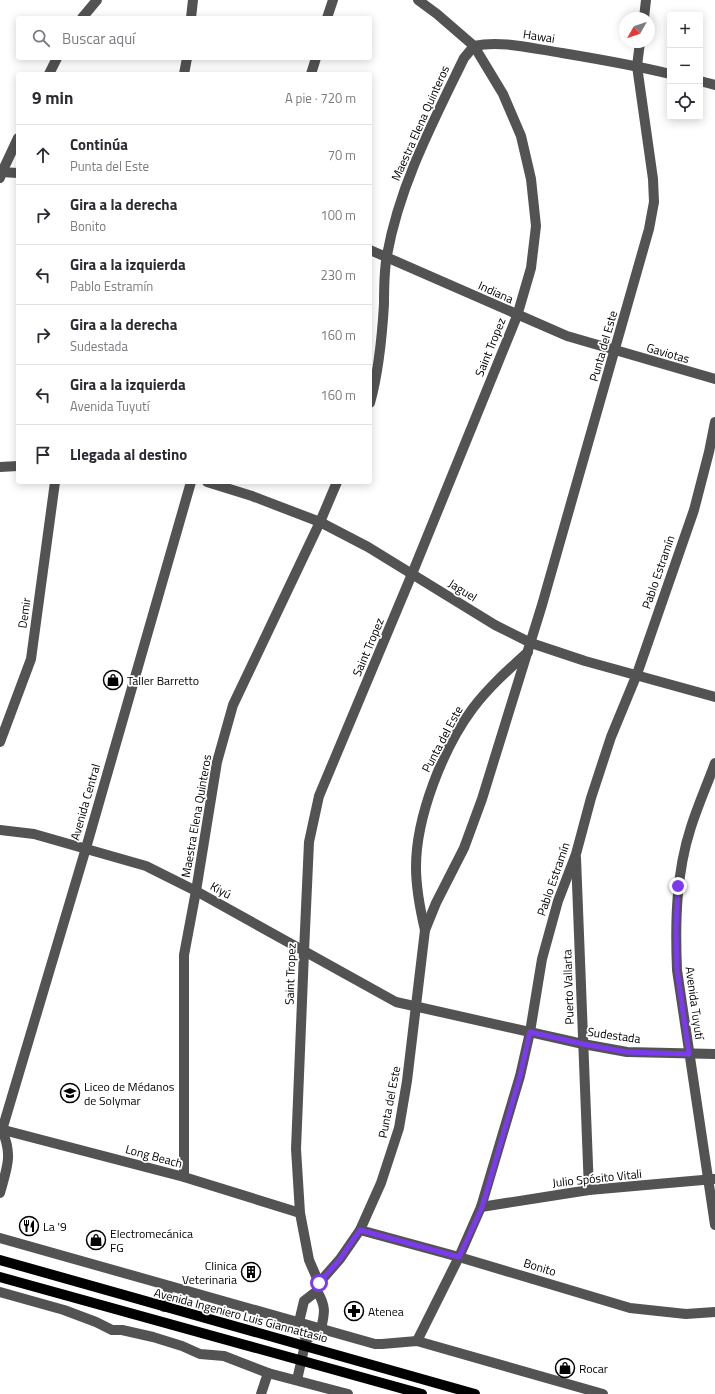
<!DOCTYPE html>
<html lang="es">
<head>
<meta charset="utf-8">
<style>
  body { margin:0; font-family:"Titillium Web",sans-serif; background:#f7f7f7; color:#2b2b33 }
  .controls { position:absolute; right:12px; top:12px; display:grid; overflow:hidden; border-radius:4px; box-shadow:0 2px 10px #0003 }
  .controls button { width:36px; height:36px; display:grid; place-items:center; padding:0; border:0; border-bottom:1px solid #e1e1e2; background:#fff; color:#2b2b33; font:20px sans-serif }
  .compass { position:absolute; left:619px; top:12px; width:36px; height:36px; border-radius:50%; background:#fff; box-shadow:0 2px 10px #0003; rotate:230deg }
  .stop { position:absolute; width:12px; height:12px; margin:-9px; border:3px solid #7c3aed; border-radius:50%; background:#fff }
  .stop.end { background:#7c3aed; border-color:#fff; box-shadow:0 1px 4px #0008 }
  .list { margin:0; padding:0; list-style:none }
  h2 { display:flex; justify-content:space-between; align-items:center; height:52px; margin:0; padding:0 16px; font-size:17px }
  h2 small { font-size:13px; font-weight:400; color:#7c7c81 }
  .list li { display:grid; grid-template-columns:26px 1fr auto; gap:12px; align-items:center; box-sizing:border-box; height:60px; padding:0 16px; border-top:1px solid #e1e1e2 }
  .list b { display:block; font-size:15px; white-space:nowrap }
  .list p { margin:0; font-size:13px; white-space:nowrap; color:#7c7c81 }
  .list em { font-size:13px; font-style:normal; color:#7c7c81 }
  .icon { flex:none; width:22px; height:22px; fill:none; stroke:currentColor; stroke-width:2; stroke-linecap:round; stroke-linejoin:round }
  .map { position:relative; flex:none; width:715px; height:1394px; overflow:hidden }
  .search { position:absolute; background:#fff; box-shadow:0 2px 10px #0003; left:16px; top:16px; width:356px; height:44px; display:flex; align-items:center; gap:10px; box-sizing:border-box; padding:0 14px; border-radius:4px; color:#7c7c81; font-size:15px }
  .panel { position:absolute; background:#fff; box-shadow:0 2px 10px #0003; left:16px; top:72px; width:356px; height:412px; border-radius:4px }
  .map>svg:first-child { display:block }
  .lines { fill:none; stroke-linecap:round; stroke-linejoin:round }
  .minor { stroke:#535353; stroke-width:10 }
  .major { stroke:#000; stroke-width:10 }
  .route { stroke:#7c3aed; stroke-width:5 }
  .labels { text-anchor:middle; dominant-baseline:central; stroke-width:3.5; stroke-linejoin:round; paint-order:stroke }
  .street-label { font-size:12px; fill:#000; stroke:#fff }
  .poi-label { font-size:12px; fill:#000; stroke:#fff; text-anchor:start }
</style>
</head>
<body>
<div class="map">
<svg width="715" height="1394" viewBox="0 0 715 1394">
  <rect width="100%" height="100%" fill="#fff"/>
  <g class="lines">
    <g class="minor">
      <polyline points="82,18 97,0"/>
      <polyline points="191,18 193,0"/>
      <polyline points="327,18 333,0"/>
      <polyline points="644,18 646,0"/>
      <path d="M474 46C502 40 534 49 562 53 598 59 634 65 670 74"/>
      <polyline points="49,74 57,58"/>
      <polyline points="184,74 187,58"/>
      <polyline points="311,74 316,58"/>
      <polyline points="700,81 715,85"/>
      <polyline points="0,172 18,173"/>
      <polyline points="0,178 2,172 18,138"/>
      <polyline points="370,250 567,336 715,379"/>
      <path d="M370 403C379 371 382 338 384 304 384 288 384 271 387 255 400 184 433 122 464 58L474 46"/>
      <polyline points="0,467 18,466"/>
      <polyline points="207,482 252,496 320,522 368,547 495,625 531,643 585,661 715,697"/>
      <polyline points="0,742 31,659 55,482"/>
      <path d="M715 763C707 785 698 805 691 827 676 873 675 922 677 970L715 1225"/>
      <polyline points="0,830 34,834 146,866 196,891 396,1002 583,1044 627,1052 715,1054"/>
      <polyline points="576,858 589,1190"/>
      <path d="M425 930C420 909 416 888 416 867 416 817 443 748 473 708 489 687 508 670 528 652"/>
      <polyline points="0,1129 184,1177 300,1213"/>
      <polyline points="0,1132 2,1130 86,848 191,482"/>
      <polyline points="184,1177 184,955 196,891 217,762 233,705 320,522 337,482"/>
      <path d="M0 1193C7 1167 13 1156 2 1130"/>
      <polyline points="481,1207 589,1190 714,1179"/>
      <polyline points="360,1230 459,1257 630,1308 686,1314 715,1312"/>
      <polyline points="0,1238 375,1344 382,1344 417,1341 603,1394"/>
      <polyline points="319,1283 309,1260 300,1213 296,1149 304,952 309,842 319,796 412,574 517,316 531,268 536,226 531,179 521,136 503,94 474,46 437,14 418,0"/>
      <polyline points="0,1292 64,1310 96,1322 112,1330 122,1330 153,1337 182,1346 200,1354 224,1356 268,1373 348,1394"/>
      <polyline points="164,1307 169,1286"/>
      <path d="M306 1340 321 1329C325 1312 326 1306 317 1291L319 1283 340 1259 360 1230 381 1183 399 1128 407 1081 425 930 436 903 464 848 482 799 542 605 649 229 654 202 653 179 637 66 640 42"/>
      <polyline points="417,1341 459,1257 481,1207 520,1076 530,1032 542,959 558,901 576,854 591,798 611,737 637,674 694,510 709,452 715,422"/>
      <polyline points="297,1380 306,1340 299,1322 304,1301 317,1291"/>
      <polyline points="261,1394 268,1373"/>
    </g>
    <g class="major">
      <polyline points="0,1260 475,1394"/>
      <polyline points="0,1277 422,1394"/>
    </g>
  </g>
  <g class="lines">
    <polyline class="route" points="319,1283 340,1259 360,1230 459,1257 482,1207 520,1076 530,1032 583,1044 627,1052 689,1054 677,970 676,929 678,886"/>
  </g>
  <defs>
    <symbol id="shop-ring" viewBox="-11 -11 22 22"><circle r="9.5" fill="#fff" stroke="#000" stroke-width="1.5"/><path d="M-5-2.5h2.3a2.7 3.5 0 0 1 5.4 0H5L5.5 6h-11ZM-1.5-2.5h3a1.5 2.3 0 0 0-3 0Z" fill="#000"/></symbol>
    <symbol id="school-ring" viewBox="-11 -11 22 22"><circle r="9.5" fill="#fff" stroke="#000" stroke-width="1.5"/><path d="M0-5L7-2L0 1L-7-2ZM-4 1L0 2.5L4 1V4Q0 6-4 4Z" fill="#000"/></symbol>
    <symbol id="restaurant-ring" viewBox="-11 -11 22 22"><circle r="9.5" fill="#fff" stroke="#000" stroke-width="1.5"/><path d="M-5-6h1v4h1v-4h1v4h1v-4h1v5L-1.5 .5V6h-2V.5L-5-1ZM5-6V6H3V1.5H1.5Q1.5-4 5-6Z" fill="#000"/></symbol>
    <symbol id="building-ring" viewBox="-11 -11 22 22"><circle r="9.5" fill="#fff" stroke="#000" stroke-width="1.5"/><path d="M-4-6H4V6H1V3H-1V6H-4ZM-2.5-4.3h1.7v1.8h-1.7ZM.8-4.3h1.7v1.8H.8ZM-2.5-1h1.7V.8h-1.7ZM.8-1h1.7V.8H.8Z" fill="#000"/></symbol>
    <symbol id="pharmacy-ring" viewBox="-11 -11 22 22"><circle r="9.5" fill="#fff" stroke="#000" stroke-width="1.5"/><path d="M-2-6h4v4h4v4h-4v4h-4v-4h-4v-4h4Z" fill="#000"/></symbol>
  </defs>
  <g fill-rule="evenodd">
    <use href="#shop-ring" x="102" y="669" width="22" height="22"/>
    <use href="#school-ring" x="59" y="1082" width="22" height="22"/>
    <use href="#restaurant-ring" x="18" y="1215" width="22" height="22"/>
    <use href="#shop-ring" x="85" y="1229" width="22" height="22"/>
    <use href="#building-ring" x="240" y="1261" width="22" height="22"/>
    <use href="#pharmacy-ring" x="343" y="1300" width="22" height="22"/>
    <use href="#shop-ring" x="554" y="1357" width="22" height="22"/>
  </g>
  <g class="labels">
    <g class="street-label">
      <text transform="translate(539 36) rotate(9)">Hawai</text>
      <text transform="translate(420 123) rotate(-66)">Maestra Elena Quinteros</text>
      <text transform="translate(496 292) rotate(24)">Indiana</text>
      <text transform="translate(603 346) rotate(-74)">Punta del Este</text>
      <text transform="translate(490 347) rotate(-68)">Saint Tropez</text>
      <text transform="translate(668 353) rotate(16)">Gaviotas</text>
      <text transform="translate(658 572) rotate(-71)">Pablo Estramín</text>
      <text transform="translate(463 590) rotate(32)">Jaguel</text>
      <text transform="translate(24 613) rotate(-82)">Demir</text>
      <text transform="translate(368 647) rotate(-67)">Saint Tropez</text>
      <text transform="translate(442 739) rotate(-62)">Punta del Este</text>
      <text transform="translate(85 802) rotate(-74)">Avenida Central</text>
      <text transform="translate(196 816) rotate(-80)">Maestra Elena Quinteros</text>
      <text transform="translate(553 879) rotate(-71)">Pablo Estramín</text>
      <text transform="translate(221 890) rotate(29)">Kiyú</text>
      <text transform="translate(290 974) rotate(-88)">Saint Tropez</text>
      <text transform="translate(568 987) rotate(-92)">Puerto Vallarta</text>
      <text transform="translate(695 1003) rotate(82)">Avenida Tuyutí</text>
      <text transform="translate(614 1035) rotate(8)">Sudestada</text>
      <text transform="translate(389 1102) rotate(-79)">Punta del Este</text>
      <text transform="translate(154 1156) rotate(15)">Long Beach</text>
      <text transform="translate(597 1178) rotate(-6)">Julio Spósito Vitali</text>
      <text transform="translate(540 1267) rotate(17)">Bonito</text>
      <text transform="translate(241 1315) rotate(15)">Avenida Ingeniero Luis Giannattasio</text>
    </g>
    <g class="poi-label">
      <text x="127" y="680">Taller Barretto</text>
      <text x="84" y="1086">Liceo de Médanos<tspan x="84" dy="14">de Solymar</tspan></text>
      <text x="43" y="1226">La '9</text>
      <text x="110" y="1233">Electromecánica<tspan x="110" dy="14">FG</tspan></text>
      <text x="237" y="1265" text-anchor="end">Clinica<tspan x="237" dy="14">Veterinaria</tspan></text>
      <text x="368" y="1311">Atenea</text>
      <text x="579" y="1368">Rocar</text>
    </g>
  </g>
</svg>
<div class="controls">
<button>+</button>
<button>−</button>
<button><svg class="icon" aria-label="locate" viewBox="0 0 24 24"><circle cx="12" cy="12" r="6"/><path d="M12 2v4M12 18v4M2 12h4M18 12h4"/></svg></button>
</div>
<svg class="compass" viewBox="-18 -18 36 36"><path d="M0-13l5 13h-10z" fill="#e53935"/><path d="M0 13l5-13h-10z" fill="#7c7c81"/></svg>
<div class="stop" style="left:319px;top:1283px"></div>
<div class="stop end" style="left:678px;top:886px"></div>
<div class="search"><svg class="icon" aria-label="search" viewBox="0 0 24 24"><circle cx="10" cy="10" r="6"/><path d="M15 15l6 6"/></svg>Buscar aquí</div>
<section class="panel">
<h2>9 min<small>A pie · 720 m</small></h2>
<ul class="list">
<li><svg class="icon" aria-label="ahead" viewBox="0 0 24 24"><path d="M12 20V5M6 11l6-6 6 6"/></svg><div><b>Continúa</b><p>Punta del Este</p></div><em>70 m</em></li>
<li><svg class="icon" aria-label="right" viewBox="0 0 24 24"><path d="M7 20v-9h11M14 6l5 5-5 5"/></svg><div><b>Gira a la derecha</b><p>Bonito</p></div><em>100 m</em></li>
<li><svg class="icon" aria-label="left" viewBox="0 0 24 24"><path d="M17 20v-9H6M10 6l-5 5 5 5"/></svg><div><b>Gira a la izquierda</b><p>Pablo Estramín</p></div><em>230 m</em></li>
<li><svg class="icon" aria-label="right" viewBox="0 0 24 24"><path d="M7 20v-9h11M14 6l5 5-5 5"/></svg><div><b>Gira a la derecha</b><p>Sudestada</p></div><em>160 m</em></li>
<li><svg class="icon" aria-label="left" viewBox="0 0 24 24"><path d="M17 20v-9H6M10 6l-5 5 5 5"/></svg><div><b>Gira a la izquierda</b><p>Avenida Tuyutí</p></div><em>160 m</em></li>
<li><svg class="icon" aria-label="arrive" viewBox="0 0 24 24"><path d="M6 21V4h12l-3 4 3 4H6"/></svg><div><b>Llegada al destino</b></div></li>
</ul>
</section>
</div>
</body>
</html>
